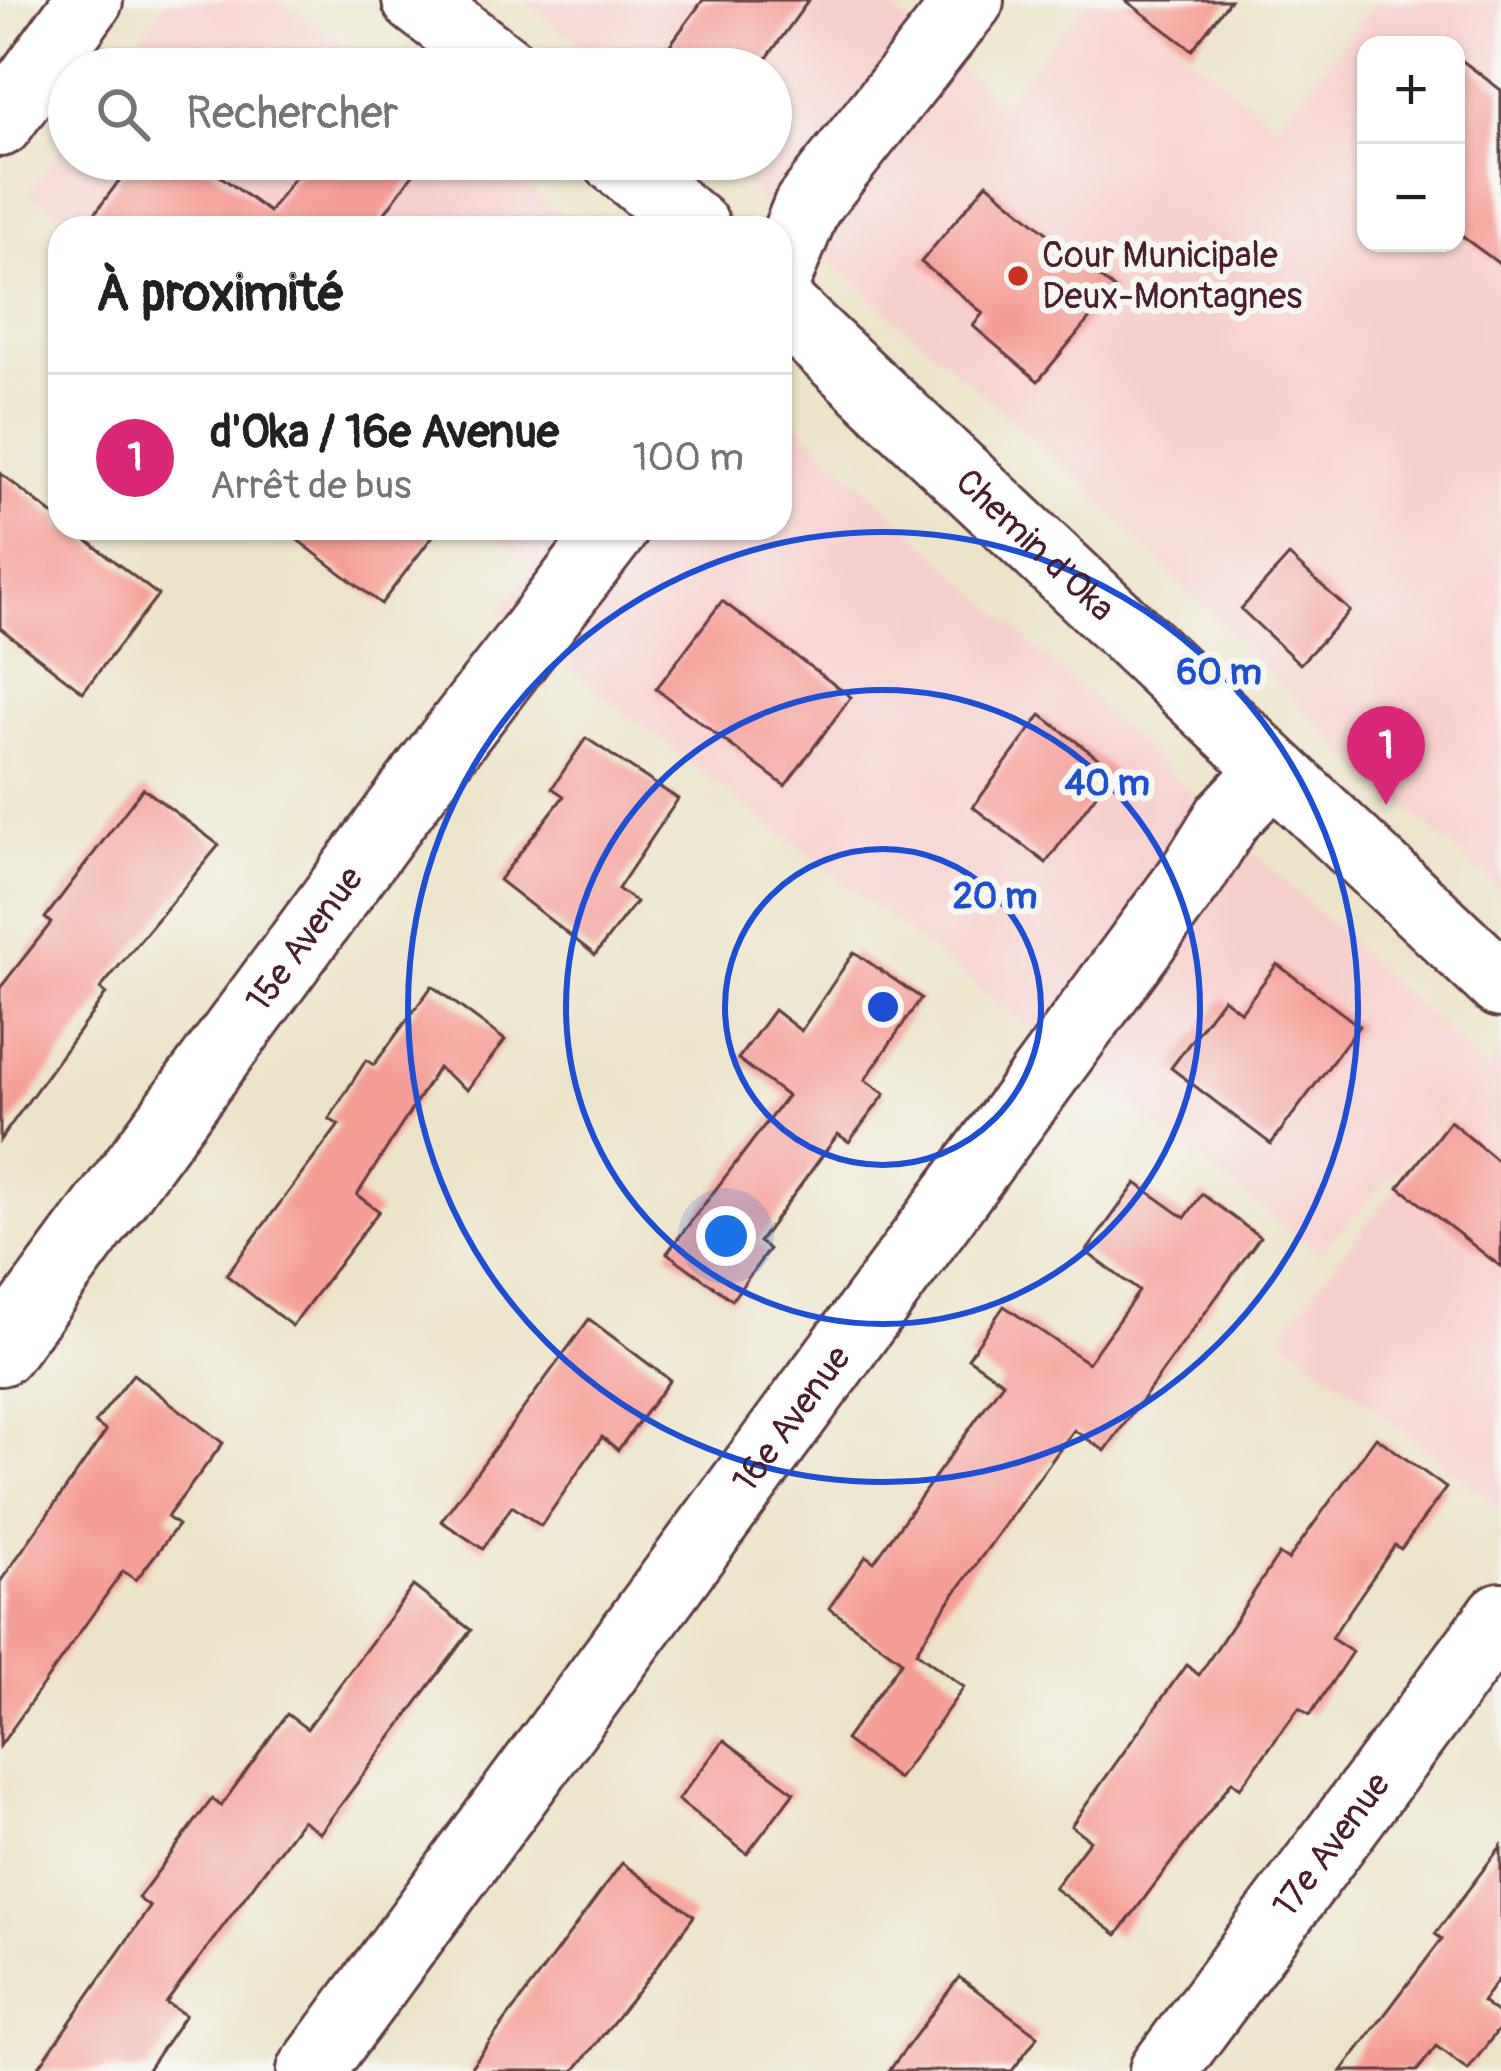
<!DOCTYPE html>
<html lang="fr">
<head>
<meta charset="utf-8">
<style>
  body { margin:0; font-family:Pangolin,sans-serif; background:#f6f6f6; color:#202124 }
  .controls { position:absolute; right:36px; top:36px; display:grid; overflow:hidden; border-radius:24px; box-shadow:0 3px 9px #0004 }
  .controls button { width:108px; height:108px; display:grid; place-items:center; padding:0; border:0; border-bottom:3px solid #e0e0e0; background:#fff; color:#202124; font:60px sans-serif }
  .you { position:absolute; left:726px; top:1236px; width:42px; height:42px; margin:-30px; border:9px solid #fff; border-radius:50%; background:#1a73e8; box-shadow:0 0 0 18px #1a73e833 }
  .badge { display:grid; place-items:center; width:78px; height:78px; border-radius:50%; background:#db2777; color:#fff; font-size:39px; font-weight:700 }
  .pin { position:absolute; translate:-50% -99px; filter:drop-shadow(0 3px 6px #0008) }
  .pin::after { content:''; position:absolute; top:63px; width:42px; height:36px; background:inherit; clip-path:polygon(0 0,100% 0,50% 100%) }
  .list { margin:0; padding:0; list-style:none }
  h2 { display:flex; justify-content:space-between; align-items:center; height:156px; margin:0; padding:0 48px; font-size:51px }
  h2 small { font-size:39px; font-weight:400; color:#757577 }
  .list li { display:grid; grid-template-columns:78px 1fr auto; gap:36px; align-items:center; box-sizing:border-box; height:168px; padding:0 48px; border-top:3px solid #e0e0e0 }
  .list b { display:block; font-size:45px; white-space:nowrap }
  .list p { margin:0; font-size:39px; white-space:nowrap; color:#757577 }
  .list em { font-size:39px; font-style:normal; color:#757577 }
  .icon { flex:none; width:66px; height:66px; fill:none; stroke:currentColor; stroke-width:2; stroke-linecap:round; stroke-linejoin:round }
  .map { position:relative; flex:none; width:1501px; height:2071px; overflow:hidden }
  .search { position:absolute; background:#fff; box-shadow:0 3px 9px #0004; left:48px; top:48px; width:744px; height:132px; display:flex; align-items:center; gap:30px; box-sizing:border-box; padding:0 42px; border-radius:66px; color:#757577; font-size:45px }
  .panel { position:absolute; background:#fff; box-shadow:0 3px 9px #0004; left:48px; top:216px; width:744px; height:324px; border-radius:36px }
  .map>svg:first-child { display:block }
  .built { fill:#f7d0cd; fill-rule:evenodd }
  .building { fill:#f49e95 }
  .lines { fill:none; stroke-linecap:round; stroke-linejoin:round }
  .minor-casing { stroke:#623d43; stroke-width:72 }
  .major-casing { stroke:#623d43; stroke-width:72 }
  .minor { stroke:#fff; stroke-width:66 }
  .major { stroke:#fff; stroke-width:66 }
  .ring { fill:none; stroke:#1d4ed8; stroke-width:6 }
  .poi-dot { fill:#c8321e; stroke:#f6f6f2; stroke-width:4.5 }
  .labels { text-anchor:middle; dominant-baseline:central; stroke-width:12; stroke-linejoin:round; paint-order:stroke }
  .poi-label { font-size:36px; fill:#4a1f2b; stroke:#f6f6f2; text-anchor:start }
  .street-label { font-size:36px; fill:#4a1f2b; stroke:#f6f6f2 }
  .centre { fill:#1d4ed8; stroke:#f6f6f2; stroke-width:6 }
  .ring-label { font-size:36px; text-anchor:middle; font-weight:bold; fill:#1d4ed8; stroke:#f6f6f2; stroke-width:12; stroke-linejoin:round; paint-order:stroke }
</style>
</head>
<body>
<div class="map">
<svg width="1501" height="2071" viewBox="0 0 1501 2071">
  <rect width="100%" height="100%" fill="#f6f6f2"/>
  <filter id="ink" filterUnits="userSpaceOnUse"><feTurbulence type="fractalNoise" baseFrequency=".00833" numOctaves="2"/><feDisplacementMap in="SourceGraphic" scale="24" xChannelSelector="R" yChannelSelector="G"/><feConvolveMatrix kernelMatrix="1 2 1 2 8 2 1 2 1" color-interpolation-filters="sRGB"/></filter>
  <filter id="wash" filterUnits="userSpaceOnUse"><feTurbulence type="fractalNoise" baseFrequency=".004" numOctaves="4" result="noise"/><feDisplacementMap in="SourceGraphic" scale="48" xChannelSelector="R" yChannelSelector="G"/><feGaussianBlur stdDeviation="2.7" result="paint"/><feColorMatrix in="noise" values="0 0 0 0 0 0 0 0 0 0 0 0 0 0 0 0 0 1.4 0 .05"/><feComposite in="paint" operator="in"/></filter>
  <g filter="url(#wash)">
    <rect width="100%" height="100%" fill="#ece4c8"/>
    <g class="built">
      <polygon points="167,0 277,0 386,69 117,69"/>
      <path d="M523 0H882L1001 104 1087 0H1125L1277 125 1376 0H1501V891L1354 761 1073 474 714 159H771V69H611ZM1366 45H1456V243H1366Z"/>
      <polygon points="69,136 69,159 494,159 577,228 79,228 29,192"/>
      <polygon points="780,407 1486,1070 1501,1052 1501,1509 1280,1334 1472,1088 1319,1254 498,613 535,566 484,528 780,528"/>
    </g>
    <g id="blocks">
      <g class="building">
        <polygon points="703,0 809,0 759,69 686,69 664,53"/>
        <polygon points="1125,0 1230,0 1192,50"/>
        <polygon points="1456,56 1501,90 1501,265 1456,232"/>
        <polygon points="135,159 197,159 269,212 308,159 424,159 374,228 84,228"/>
        <polygon points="987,183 1114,289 1038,381 973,326 983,313 921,262"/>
        <polygon points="0,473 60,520 60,528 71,528 158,595 83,692 0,628"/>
        <polygon points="282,528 439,528 381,604"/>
        <polygon points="1289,556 1350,611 1300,664 1241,609"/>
        <polygon points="722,601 851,697 785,786 656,689"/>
        <polygon points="1041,715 1114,770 1046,863 973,807"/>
        <polygon points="586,738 678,799 618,889 636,902 595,955 499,880 564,796 552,788"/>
        <polygon points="143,788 219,845 100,989 106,994 0,1140 0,988 51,923 45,918"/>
        <polygon points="854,952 921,998 865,1080 885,1094 849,1142 838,1134 759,1242 769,1249 732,1300 667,1253 787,1096 738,1059 774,1010 801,1031"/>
        <polygon points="1277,964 1359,1026 1271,1144 1171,1068 1223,998 1241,1012"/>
        <polygon points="432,986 505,1040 467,1090 438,1068 357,1195 379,1211 292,1326 226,1275 339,1125 329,1119 366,1060 374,1065"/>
        <polygon points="1450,1121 1501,1164 1501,1267 1399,1187"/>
        <polygon points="1136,1183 1185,1218 1202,1194 1260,1237 1105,1451 1074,1430 942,1611 916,1652 964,1687 898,1779 845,1740 902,1661 829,1608 866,1556 874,1562 1003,1382 968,1358 1004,1306 1088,1363 1139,1291 1086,1252"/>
        <polygon points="589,1319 670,1380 618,1450 602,1437 541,1526 512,1506 483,1549 441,1521"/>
        <polygon points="133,1374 223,1443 167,1517 178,1525 136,1580 123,1571 0,1746 0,1582 106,1431 95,1423"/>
        <polygon points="1376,1437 1446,1488 1401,1549 1395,1545 1331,1638 1352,1652 1310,1715 1299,1708 1240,1788 1232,1781 1117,1935 1054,1888 1090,1840 1071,1826 1186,1665 1199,1675 1279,1554 1288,1560"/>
        <polygon points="413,1586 471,1630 320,1833 302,1820 166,2003 185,2015 147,2071 36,2071 150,1907 138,1898 212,1799 221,1806 287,1714 307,1729"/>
        <polygon points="724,1740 794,1792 747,1854 678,1800"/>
        <polygon points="1501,1846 1501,1976 1482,2002 1501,2016 1501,2026 1468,2070 1436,2046 1417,2071 1342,2071 1442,1939 1435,1934"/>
        <polygon points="622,1863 694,1916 643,1985 574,2071 468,2071"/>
        <polygon points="959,1977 1038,2036 1012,2071 889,2071"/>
      </g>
    </g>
  </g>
  <g filter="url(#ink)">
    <use href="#blocks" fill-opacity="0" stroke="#623d43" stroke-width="3"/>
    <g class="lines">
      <defs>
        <g id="minor">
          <polyline points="0,123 89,0"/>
          <polyline points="780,272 807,206 970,0"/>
          <path id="s1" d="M0 1352 434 763 615 528"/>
          <path id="s2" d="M311 2071 1192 875 1228 817 1273 770"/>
          <path id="s3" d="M1163 2071 1501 1616"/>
        </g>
        <g id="major">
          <polyline points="416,0 506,69"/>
          <polyline points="615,159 697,228"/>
          <path id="s4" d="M780 304 1501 984"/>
        </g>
      </defs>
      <use href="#minor" class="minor-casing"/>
      <use href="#major" class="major-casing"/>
      <use href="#minor" class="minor"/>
      <use href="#major" class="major"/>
    </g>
  </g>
  <g class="ring">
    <circle cx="883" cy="1007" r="158"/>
    <circle cx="883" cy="1007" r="317"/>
    <circle cx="883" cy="1007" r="475"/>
  </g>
  <circle class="poi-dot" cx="1018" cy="276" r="12"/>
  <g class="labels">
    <g class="poi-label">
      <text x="1042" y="255">Cour Municipale<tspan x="1042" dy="41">Deux-Montagnes</tspan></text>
    </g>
    <g class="street-label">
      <text stroke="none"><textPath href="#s4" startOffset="351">Chemin d'Oka</textPath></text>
      <text stroke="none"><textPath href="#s1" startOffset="513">15e Avenue</textPath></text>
      <text stroke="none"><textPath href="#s2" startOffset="810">16e Avenue</textPath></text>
      <text stroke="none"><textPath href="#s3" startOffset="282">17e Avenue</textPath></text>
    </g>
  </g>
  <circle cx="883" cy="1007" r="18" class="centre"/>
  <g class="ring-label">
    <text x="1219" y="684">60 m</text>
    <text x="1107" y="795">40 m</text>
    <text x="995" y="908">20 m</text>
  </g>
</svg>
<div class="controls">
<button>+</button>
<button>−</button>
</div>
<div class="you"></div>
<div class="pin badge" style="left:1386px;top:805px">1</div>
<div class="search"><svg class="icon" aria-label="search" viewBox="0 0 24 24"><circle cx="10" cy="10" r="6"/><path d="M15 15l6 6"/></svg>Rechercher</div>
<section class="panel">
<h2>À proximité<small></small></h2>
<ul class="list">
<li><span class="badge">1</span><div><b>d'Oka / 16e Avenue</b><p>Arrêt de bus</p></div><em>100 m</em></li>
</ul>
</section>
</div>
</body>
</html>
